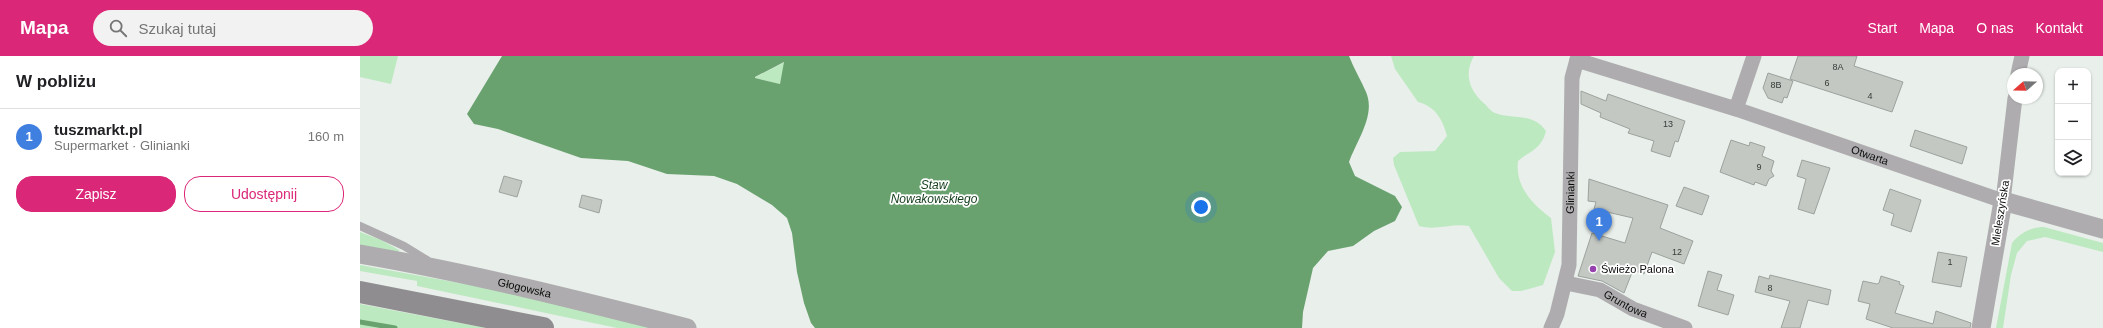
<!DOCTYPE html>
<html lang="pl">
<head>
<meta charset="utf-8">
<style>
  body { margin:0; font-family:Helvetica,sans-serif; background:#f2f2f2; color:#202124 }
  .controls { position:absolute; right:12px; top:12px; display:grid; overflow:hidden; border-radius:8px; box-shadow:0 1px 3px #0004 }
  .controls button { width:36px; height:36px; display:grid; place-items:center; padding:0; border:0; border-bottom:1px solid #e0e0e0; background:#fff; color:#202124; font:20px sans-serif }
  .compass { position:absolute; left:1647px; top:12px; width:36px; height:36px; border-radius:50%; background:#fff; box-shadow:0 1px 3px #0004; rotate:250deg }
  .you { position:absolute; left:841px; top:151px; width:14px; height:14px; margin:-10px; border:3px solid #fff; border-radius:50%; background:#1a73e8; box-shadow:0 0 0 6px #1a73e833 }
  .badge { display:grid; place-items:center; width:26px; height:26px; border-radius:50%; background:#db2777; color:#fff; font-size:13px; font-weight:700 }
  .pin { position:absolute; translate:-50% -33px; filter:drop-shadow(0 1px 2px #0008) }
  .pin::after { content:''; position:absolute; top:21px; width:14px; height:12px; background:inherit; clip-path:polygon(0 0,100% 0,50% 100%) }
  .list { margin:0; padding:0; list-style:none }
  h2 { display:flex; justify-content:space-between; align-items:center; height:52px; margin:0; padding:0 16px; font-size:17px }
  h2 small { font-size:13px; font-weight:400; color:#757577 }
  .list li { display:grid; grid-template-columns:26px 1fr auto; gap:12px; align-items:center; box-sizing:border-box; height:56px; padding:0 16px; border-top:1px solid #e0e0e0 }
  .list b { display:block; font-size:15px; white-space:nowrap }
  .list p { margin:0; font-size:13px; white-space:nowrap; color:#757577 }
  .list em { font-size:13px; font-style:normal; color:#757577 }
  .actions { display:flex; gap:8px; padding:12px 16px }
  .actions a { flex:1; padding:9px 0; border:1px solid #db2777; border-radius:16px; text-align:center; font-size:14px; color:#db2777 }
  .actions .main { background:#db2777; color:#fff }
  .icon { flex:none; width:22px; height:22px; fill:none; stroke:currentColor; stroke-width:2; stroke-linecap:round; stroke-linejoin:round }
  .map { position:relative; flex:none; width:1743px; height:272px; overflow:hidden }
  header { display:flex; align-items:center; gap:24px; box-sizing:border-box; height:56px; padding:0 20px; background:#db2777; color:#fff }
  header strong { font-size:19px }
  nav { display:flex; gap:22px; margin-inline-start:auto; font-size:14px }
  .search { width:280px; height:36px; background:#f2f2f2; display:flex; align-items:center; gap:10px; box-sizing:border-box; padding:0 14px; border-radius:22px; color:#757577; font-size:15px }
  main { display:flex }
  aside { flex:1; background:#fff }
  .map>svg:first-child { display:block }
  .green { fill:#bde9c1 }
  .water { fill:#69a26f; fill-rule:evenodd }
  .lines { fill:none; stroke-linecap:round; stroke-linejoin:round }
  .stream { stroke:#69a26f; stroke-width:5 }
  .building { fill:#c3c8c3; stroke:#9ca29d }
  .service { stroke:#aeacaf; stroke-width:8 }
  .minor { stroke:#aeacaf; stroke-width:15 }
  .tertiary { stroke:#aeacaf; stroke-width:19 }
  .secondary { stroke:#908d91; stroke-width:22 }
  .poi-dot { fill:#9641ae; stroke:#fff; stroke-width:1.5 }
  .labels { text-anchor:middle; dominant-baseline:central; stroke-width:3.5; stroke-linejoin:round; paint-order:stroke }
  .number-label { font-size:9px; fill:#383b38 }
  .street-label { font-size:11px; fill:#0a0c0a; stroke:#fff }
  .poi-label { font-size:11px; fill:#0a0c0a; stroke:#fff; text-anchor:start }
  .water-label { font-size:12px; font-style:italic; fill:#133d1a; stroke:#fff }
</style>
</head>
<body>
<header>
<strong>Mapa</strong>
<div class="search"><svg class="icon" aria-label="search" viewBox="0 0 24 24"><circle cx="10" cy="10" r="6"/><path d="M15 15l6 6"/></svg>Szukaj tutaj</div>
<nav><a>Start</a><a>Mapa</a><a>O nas</a><a>Kontakt</a></nav>
</header>
<main>
<aside>
<h2>W pobliżu<small></small></h2>
<ul class="list">
<li><span class="badge" style="background:#3f7fe0">1</span><div><b>tuszmarkt.pl</b><p>Supermarket · Glinianki</p></div><em>160 m</em></li>
</ul>
<div class="actions"><a class="main">Zapisz</a><a>Udostępnij</a></div>
</aside>
<div class="map">
<svg width="1743" height="272" viewBox="0 0 1743 272">
  <rect width="100%" height="100%" fill="#e9efea"/>
  <g class="green">
    <polygon points="0,0 38,0 31,28 0,21"/>
    <path d="M1031 0H1114C1103 19 1110 36 1126 49 1128 52 1132 56 1135 57 1154 64 1173 56 1186 75 1181 94 1171 94 1158 105 1155 130 1172 148 1191 162L1195 196 1183 229 1161 235H1152L1139 222 1109 170C1092 167 1075 175 1059 170L1034 109 1033 102 1040 96 1075 95 1087 80C1083 64 1075 50 1058 46L1035 13Z"/>
    <polygon points="425,6 420,28 394,22"/>
    <path d="M1684 171 1743 187V196L1685 181 1667 185 1657 197 1651 219 1643 272H1636L1652 187C1660 177 1671 171 1684 171Z"/>
    <polygon points="0,176 21,184 39,194 38,196 0,190"/>
    <polygon points="0,209 144,235 291,272 257,272 57,230 57,225 0,215"/>
    <polygon points="0,248 126,272 0,272"/>
  </g>
  <path class="water" d="M142 0H989C994 13 1001 24 1006 36 1016 59 997 84 989 106L995 120 1035 140 1042 151 1035 165 1014 175 993 190 968 195 953 212 943 256 942 272H455L451 267 444 247 437 216 432 177 427 162 412 149 377 128 354 120 307 118 268 105 221 102 138 73 114 68 107 58ZM424 6 420 28 395 22V21Z"/>
  <g class="lines">
    <polyline class="stream" points="0,266 35,272"/>
  </g>
  <g class="building">
    <polygon points="1438,0 1497,0 1494,10 1543,26 1532,56 1430,23"/>
    <polygon points="1408,17 1433,25 1427,42 1424,41 1422,47 1408,42 1403,32"/>
    <polygon points="1221,35 1246,45 1248,38 1325,65 1318,86 1315,85 1310,101 1291,95 1294,85 1268,77 1270,73 1240,61 1241,57 1221,48"/>
    <polygon points="1555,74 1607,91 1602,108 1550,90"/>
    <polygon points="1371,84 1389,90 1390,86 1405,91 1402,100 1414,105 1411,115 1414,120 1409,123 1406,130 1395,126 1394,129 1360,116"/>
    <polygon points="1442,104 1470,112 1454,158 1438,153 1446,123 1437,120"/>
    <polygon points="144,120 162,125 157,141 139,136"/>
    <polygon points="1229,123 1308,149 1300,172 1333,185 1324,208 1292,196 1284,218 1273,214 1264,237 1242,225 1218,220 1232,177 1265,187 1273,162 1234,153 1236,146 1228,145"/>
    <polygon points="1324,131 1349,140 1342,159 1316,150"/>
    <polygon points="1530,133 1561,144 1551,176 1531,169 1534,158 1523,154"/>
    <polygon points="222,139 242,144 239,157 219,151"/>
    <polygon points="1578,196 1607,201 1601,231 1572,226"/>
    <polygon points="1348,215 1362,219 1357,234 1374,239 1368,259 1338,250"/>
    <polygon points="1410,219 1471,234 1468,249 1448,244 1440,272 1421,272 1430,245 1395,236 1399,220 1409,223"/>
    <polygon points="1521,220 1540,226 1539,228 1544,230 1535,257 1573,268 1576,255 1611,267 1610,272 1533,272 1506,263 1510,248 1498,245 1503,225 1517,228 1519,227"/>
  </g>
  <g class="lines">
    <polyline class="service" points="0,170 44,190 67,204"/>
    <g class="minor">
      <path id="s1" d="M1217 4 1376 53 1643 145 1655 42"/>
      <polyline points="1658,18 1662,0"/>
      <polyline points="1376,53 1394,0"/>
      <path id="s2" d="M1206 227 1240 234 1273 253 1325 272"/>
      <path id="s3" d="M1191 272 1197 258 1209 209 1212 22 1218 0"/>
    </g>
    <g class="tertiary">
      <path id="s4" d="M0 198C110 217 218 244 327 272"/>
      <polyline points="1621,272 1643,145 1743,173"/>
    </g>
    <polyline class="secondary" points="0,236 183,272"/>
  </g>
  <circle class="poi-dot" cx="1233" cy="213" r="4"/>
  <g class="labels">
    <g class="number-label">
      <text x="1478" y="11">8A</text>
      <text x="1467" y="27">6</text>
      <text x="1416" y="29">8B</text>
      <text x="1510" y="40">4</text>
      <text x="1308" y="68">13</text>
      <text x="1399" y="111">9</text>
      <text x="1317" y="196">12</text>
      <text x="1590" y="206">1</text>
      <text x="1410" y="232">8</text>
    </g>
    <g class="street-label">
      <text stroke="none"><textPath href="#s1" startOffset="308">Otwarta</textPath></text>
      <text stroke="none"><textPath href="#s3" startOffset="138">Glinianki</textPath></text>
      <text transform="translate(1640 157) rotate(-81)">Mieleszyńska</text>
      <text stroke="none"><textPath href="#s4" startOffset="168">Głogowska</textPath></text>
      <text stroke="none"><textPath href="#s2" startOffset="64">Gruntowa</textPath></text>
    </g>
    <g class="poi-label">
      <text x="1241" y="213">Świeżo Palona</text>
    </g>
    <g class="water-label">
      <text x="574" y="129">Staw<tspan x="574" dy="14">Nowakowskiego</tspan></text>
    </g>
  </g>
</svg>
<div class="controls">
<button>+</button>
<button>−</button>
<button><svg class="icon" aria-label="layers" viewBox="0 0 24 24"><path d="M12 4l9 5-9 5-9-5zM3 14l9 5 9-5"/></svg></button>
</div>
<svg class="compass" viewBox="-18 -18 36 36"><path d="M0-13l5 13h-10z" fill="#e53935"/><path d="M0 13l5-13h-10z" fill="#757577"/></svg>
<div class="you"></div>
<div class="pin badge" style="left:1239px;top:185px;background:#3f7fe0">1</div>
</div>
</main>
</body>
</html>
